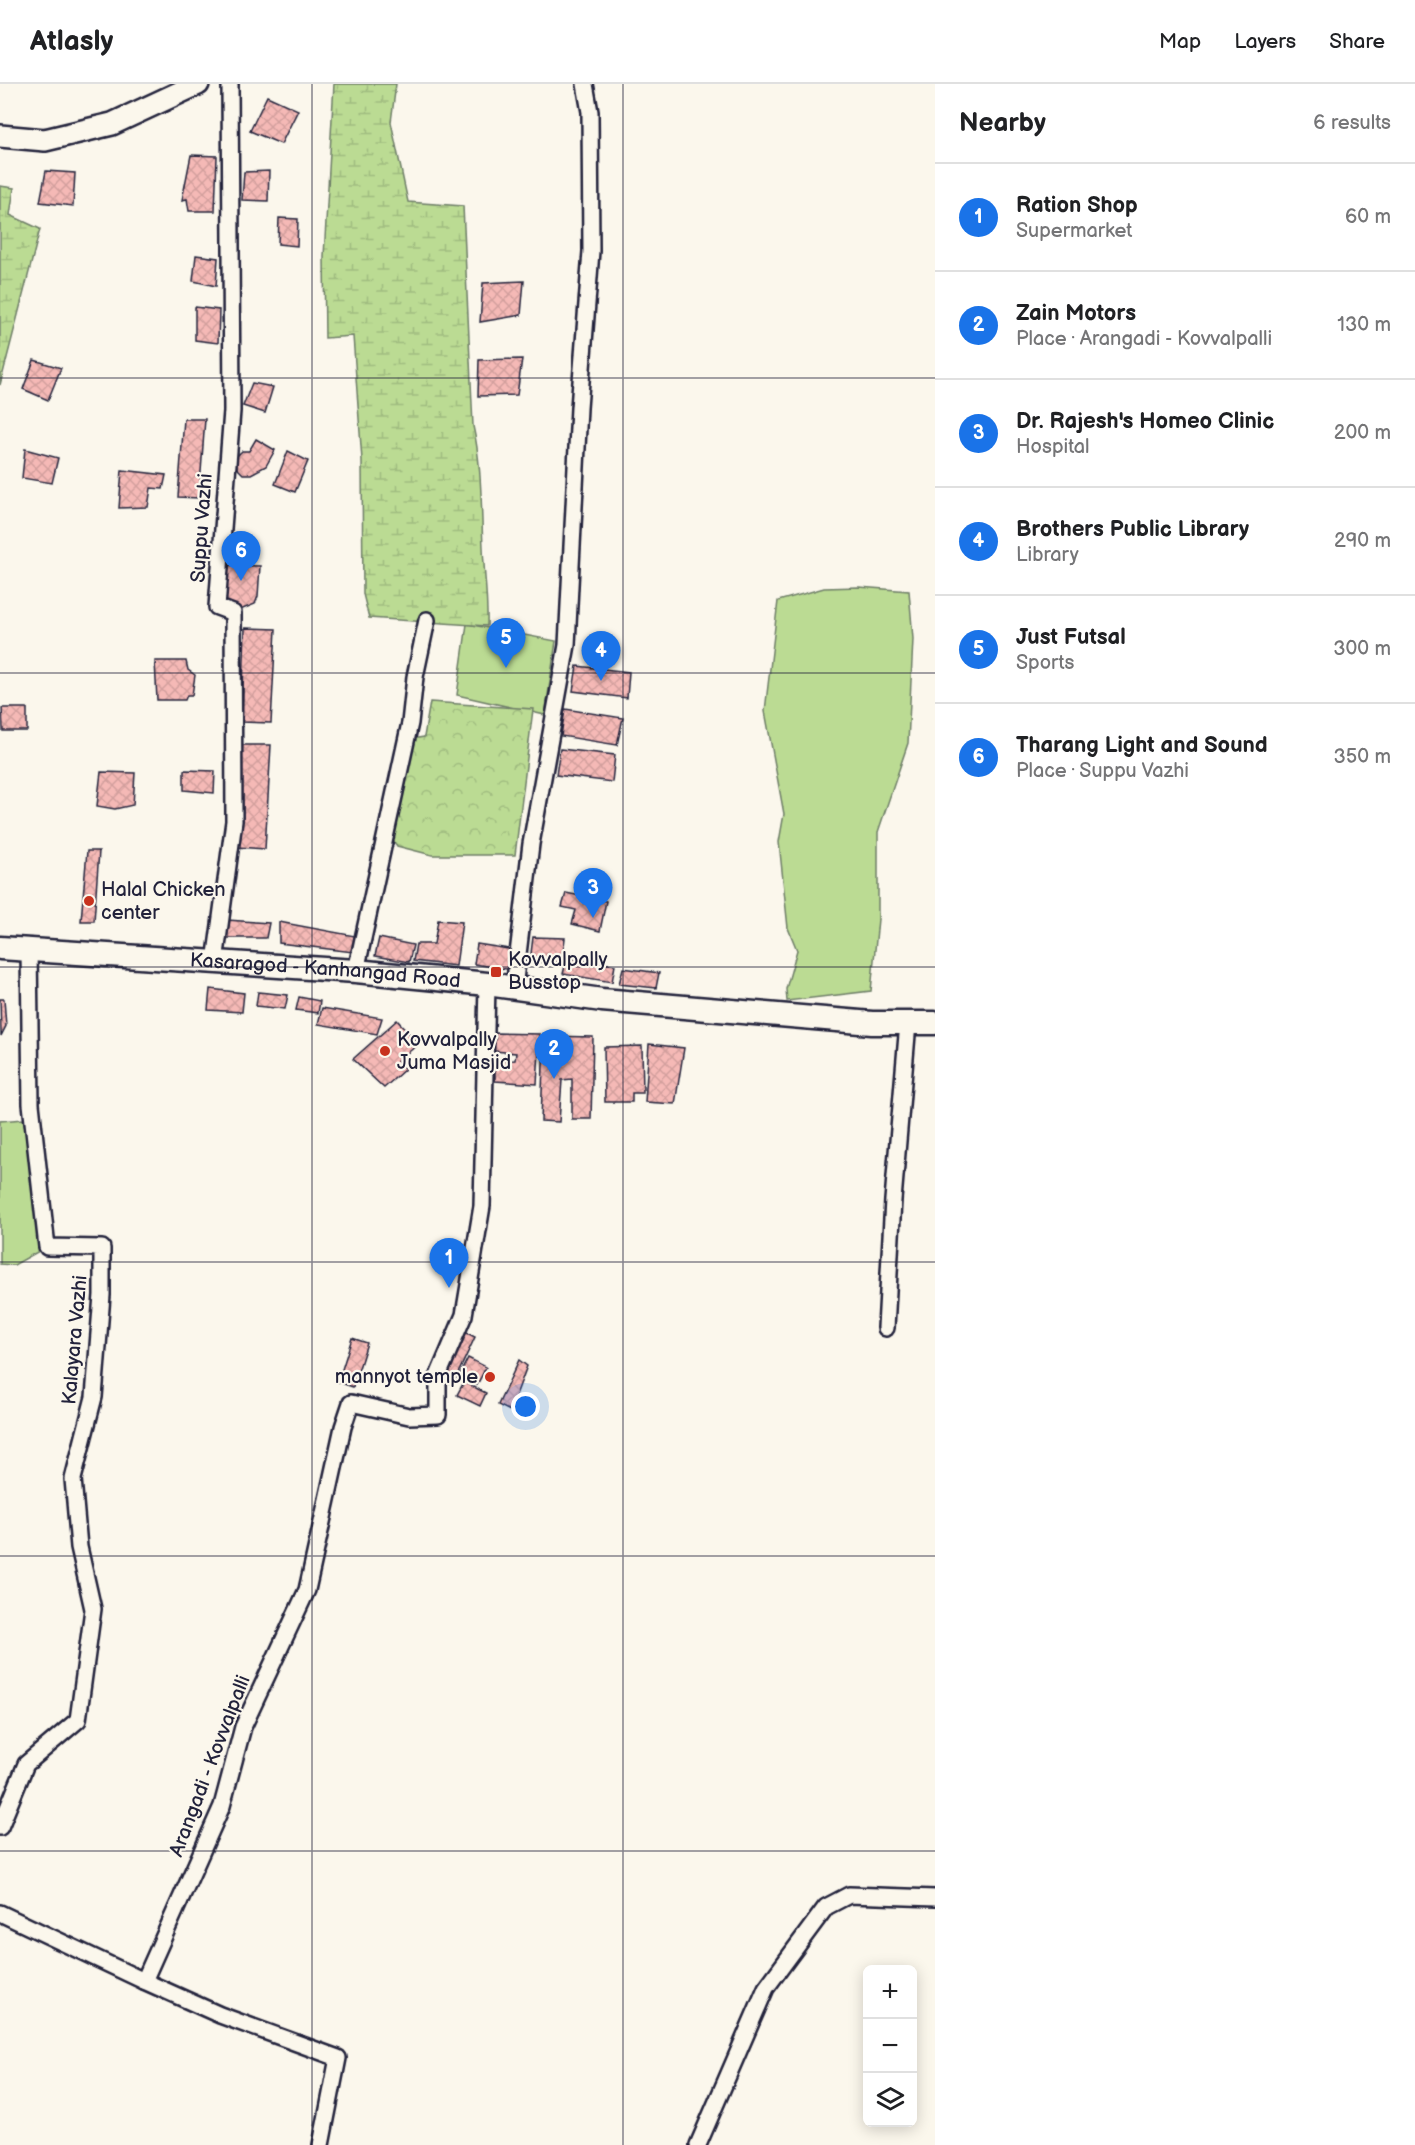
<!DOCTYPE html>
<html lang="en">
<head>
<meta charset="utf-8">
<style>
  body { margin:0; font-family:"Balsamiq Sans",sans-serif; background:#f6f6f6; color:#202124 }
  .controls { position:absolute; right:18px; bottom:18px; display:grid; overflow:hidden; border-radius:9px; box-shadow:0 3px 15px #0003 }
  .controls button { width:54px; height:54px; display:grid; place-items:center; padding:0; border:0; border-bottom:2px solid #e0e0e0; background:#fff; color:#202124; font:30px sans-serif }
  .you { position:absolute; left:526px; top:1323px; width:21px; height:21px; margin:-15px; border:4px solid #fff; border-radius:50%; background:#1a73e8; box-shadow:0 0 0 9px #1a73e833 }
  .badge { display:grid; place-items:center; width:39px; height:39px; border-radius:50%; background:#1a73e8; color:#fff; font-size:20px; font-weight:700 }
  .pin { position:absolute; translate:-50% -50px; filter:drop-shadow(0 2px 3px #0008) }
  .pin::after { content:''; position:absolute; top:32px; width:21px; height:18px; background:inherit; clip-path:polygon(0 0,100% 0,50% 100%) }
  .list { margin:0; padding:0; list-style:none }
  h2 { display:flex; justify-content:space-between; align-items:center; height:78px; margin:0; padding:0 24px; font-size:26px }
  h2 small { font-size:20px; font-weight:400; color:#757577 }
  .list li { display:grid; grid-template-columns:39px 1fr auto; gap:18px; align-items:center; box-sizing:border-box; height:108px; padding:0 24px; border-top:2px solid #e0e0e0 }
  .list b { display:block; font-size:22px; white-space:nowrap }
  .list p { margin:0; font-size:20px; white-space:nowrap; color:#757577 }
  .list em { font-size:20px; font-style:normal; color:#757577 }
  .icon { flex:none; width:33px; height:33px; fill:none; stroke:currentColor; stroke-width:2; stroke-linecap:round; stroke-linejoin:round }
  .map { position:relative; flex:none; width:935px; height:2061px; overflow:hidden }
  header { display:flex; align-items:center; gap:36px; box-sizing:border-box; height:84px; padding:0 30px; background:#fff; border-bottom:2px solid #e0e0e0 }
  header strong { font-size:28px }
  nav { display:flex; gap:33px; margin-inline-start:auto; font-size:21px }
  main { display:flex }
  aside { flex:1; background:#fff }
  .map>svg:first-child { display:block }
  .grass { fill:#bbdb93; stroke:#6e7e67; stroke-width:1.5 }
  .forest { fill:url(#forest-crowns); stroke:#6e7e67; stroke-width:1.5 }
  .wetland { fill:url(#wetland-marsh); stroke:#6e7e67; stroke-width:1.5 }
  .building { fill:url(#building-cross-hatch); stroke:#22223b; stroke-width:1.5 }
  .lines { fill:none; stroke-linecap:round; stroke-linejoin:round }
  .street-casing { stroke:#22223b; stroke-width:20 }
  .secondary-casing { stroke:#22223b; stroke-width:26 }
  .primary-casing { stroke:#22223b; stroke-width:27 }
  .street { stroke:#fbf7ec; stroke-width:15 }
  .secondary { stroke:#fbf7ec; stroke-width:21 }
  .primary { stroke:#fbf7ec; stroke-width:22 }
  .grid { fill:none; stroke:#22223b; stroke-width:1.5; stroke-opacity:0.55 }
  .poi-dot { fill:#c8321e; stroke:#fbf7ec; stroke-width:2 }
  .labels { text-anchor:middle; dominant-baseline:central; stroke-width:4.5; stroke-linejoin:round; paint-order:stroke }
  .street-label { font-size:20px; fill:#22223b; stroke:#fbf7ec }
  .poi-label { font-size:20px; fill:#22223b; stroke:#fbf7ec; text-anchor:start }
</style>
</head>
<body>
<header>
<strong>Atlasly</strong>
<nav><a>Map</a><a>Layers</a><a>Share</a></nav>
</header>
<main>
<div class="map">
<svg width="935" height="2061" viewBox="0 0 935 2061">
  <defs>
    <pattern id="forest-crowns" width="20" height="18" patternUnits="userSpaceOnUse" patternTransform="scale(1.5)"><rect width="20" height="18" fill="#bbdb93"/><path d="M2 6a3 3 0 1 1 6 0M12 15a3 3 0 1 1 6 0" fill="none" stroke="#a0bc80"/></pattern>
    <pattern id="wetland-marsh" width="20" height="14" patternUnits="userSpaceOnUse" patternTransform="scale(1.5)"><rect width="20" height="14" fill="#bbdb93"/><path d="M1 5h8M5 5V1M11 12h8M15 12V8" fill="none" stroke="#a0bc80"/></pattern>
    <pattern id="building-cross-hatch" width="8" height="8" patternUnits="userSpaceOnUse" patternTransform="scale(1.5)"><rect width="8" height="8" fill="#f5b9b6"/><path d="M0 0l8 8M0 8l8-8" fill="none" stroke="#d29f9d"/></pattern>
  </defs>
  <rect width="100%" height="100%" fill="#fbf7ec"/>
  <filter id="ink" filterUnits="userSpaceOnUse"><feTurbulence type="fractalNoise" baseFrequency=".0167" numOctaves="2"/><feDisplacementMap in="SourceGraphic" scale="12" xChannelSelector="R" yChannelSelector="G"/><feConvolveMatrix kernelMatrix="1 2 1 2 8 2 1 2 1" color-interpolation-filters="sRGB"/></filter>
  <g filter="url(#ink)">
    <g class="grass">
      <polygon points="859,503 909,507 913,555 908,659 878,748 878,835 871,907 787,917 786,905 797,866 788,844 779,758 784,730 765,627 778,517 824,504"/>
      <polygon points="467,540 556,557 545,631 457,611"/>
      <polygon points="24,1035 39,1167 14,1181 0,1180 0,1037"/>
    </g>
    <polygon class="forest" points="430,618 533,625 515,771 432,771 397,762 390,752 412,655 424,653"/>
    <g class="wetland">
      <path d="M334 0H396L391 38 408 118 463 122 473 342C482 381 481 423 483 463 484 490 488 515 487 542L369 534 363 510 362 376 353 252 325 254 324 172Z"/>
      <polygon points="0,102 14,104 10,131 40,145 0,301"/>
    </g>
    <g class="building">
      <polygon points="267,12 298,26 281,60 250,47"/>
      <polygon points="191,71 217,72 215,127 189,127 187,115 182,116"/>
      <polygon points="46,87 75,89 73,122 40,118"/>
      <polygon points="269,87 268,117 242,116 244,88"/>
      <polygon points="279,134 298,135 297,162 278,160"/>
      <polygon points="196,171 218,174 216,202 193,197"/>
      <polygon points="524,197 521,231 480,238 483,199"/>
      <polygon points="195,223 219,226 218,259 195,256"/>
      <polygon points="522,275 517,311 478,312 479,276"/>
      <polygon points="34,276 61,284 48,316 23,305"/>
      <polygon points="252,299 273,303 265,329 243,322"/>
      <polygon points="184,335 205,335 199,414 178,413"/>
      <polygon points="256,355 275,366 266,382 251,390 243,390 237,384 236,373 242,367 249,367"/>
      <polygon points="25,365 58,374 52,399 22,394"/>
      <polygon points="288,367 308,377 295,408 275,400"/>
      <polygon points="122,386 166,391 163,405 151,404 148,423 119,424"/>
      <polygon points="225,481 260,482 258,512 255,520 233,529 217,523"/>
      <polygon points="245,544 276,545 271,639 242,638"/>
      <polygon points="155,577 186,577 188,586 195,591 192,611 187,611 185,616 157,616"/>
      <polygon points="577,582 629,588 627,614 573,607"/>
      <polygon points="2,624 27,624 27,647 3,647"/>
      <polygon points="565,625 623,634 617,661 561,652"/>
      <polygon points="241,661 271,661 265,765 236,763"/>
      <polygon points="560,665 615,671 612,698 556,691"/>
      <polygon points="184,686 215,687 214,709 184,706"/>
      <polygon points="101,688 135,689 133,721 115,725 97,722"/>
      <polygon points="87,767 99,767 94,837 81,837"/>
      <polygon points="566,809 606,817 600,847 572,840 576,826 562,823"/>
      <polygon points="227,836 269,839 266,854 226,854"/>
      <polygon points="438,836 462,838 456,882 413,877 416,860 434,860"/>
      <polygon points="279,838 355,852 353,868 279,859"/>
      <polygon points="533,853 565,854 562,878 530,878"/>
      <polygon points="379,854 413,861 409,878 375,872"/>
      <polygon points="477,860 515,866 513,886 474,880"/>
      <polygon points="567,874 615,881 612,898 563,890"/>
      <polygon points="623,884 659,889 656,904 619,900"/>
      <polygon points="210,905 244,909 242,928 208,926"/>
      <polygon points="258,908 288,911 285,925 256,922"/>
      <polygon points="299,913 320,917 318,929 296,926"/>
      <polygon points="0,915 4,915 6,942 1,952"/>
      <polygon points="322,924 382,934 377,950 318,940"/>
      <polygon points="397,936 419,960 397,977 405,985 384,1004 353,975"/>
      <polygon points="494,949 540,950 537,1000 495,997 495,977 515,976 516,969 494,967"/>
      <polygon points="544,952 593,953 591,1035 572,1035 572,995 562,996 559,1038 541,1037"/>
      <polygon points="649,960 684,964 675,1020 645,1018"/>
      <polygon points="642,962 643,1009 632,1009 632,1018 605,1018 604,963"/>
      <polygon points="463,1247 475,1253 453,1300 441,1295"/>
      <polygon points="352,1254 367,1259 353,1303 338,1298"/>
      <polygon points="468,1274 486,1283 477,1301 459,1292"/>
      <polygon points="519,1276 527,1282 510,1327 498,1321"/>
      <polygon points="464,1298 486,1309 480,1322 457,1311"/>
    </g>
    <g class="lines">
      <defs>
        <g id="street">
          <polyline points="215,878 234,737 233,529 217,523 232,327 230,0"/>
          <polyline points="356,887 410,639 415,593 427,536"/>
          <polyline points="514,904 531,760 567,561 579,324 591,167 590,28 585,0"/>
          <polyline points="886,1244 893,1116 908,939"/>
          <polyline points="0,1743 26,1680 78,1636 93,1525 79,1463 73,1395 94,1313 102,1211 102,1164 47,1163 31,1020 29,866"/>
          <polyline points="0,1829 144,1897"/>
          <polyline points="321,2061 338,1974 220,1931 144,1897 222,1722 243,1643 307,1506 343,1343 351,1319 409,1332 438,1331 438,1292 464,1231 482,1122 487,900"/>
          <polyline points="698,2061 766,1904 826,1823 849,1811 935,1814"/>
        </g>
        <polyline id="secondary" points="0,52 45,56 112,40 198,0"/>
        <g id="primary">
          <path id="s1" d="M0 864 356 887 487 900 602 916 872 939H935"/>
        </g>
      </defs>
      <use href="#street" class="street-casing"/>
      <use href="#secondary" class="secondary-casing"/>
      <use href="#primary" class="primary-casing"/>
      <use href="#street" class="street"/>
      <use href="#secondary" class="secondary"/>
      <use href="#primary" class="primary"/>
    </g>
  </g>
  <path class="grid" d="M312 0V2061M623 0V2061M0 294H935M0 589H935M0 883H935M0 1178H935M0 1472H935M0 1767H935"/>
  <g class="poi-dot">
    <circle cx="89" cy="817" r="6"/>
    <rect x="490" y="882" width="12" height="12" rx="3"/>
    <circle cx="385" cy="967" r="6"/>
    <circle cx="490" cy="1293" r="6"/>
  </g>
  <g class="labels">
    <g class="street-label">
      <text transform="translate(202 444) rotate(-86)">Suppu Vazhi</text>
      <text stroke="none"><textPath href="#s1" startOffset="326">Kasaragod - Kanhangad Road</textPath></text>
      <text transform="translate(75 1256) rotate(-85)">Kalayara Vazhi</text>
      <text transform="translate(210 1682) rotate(-69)">Arangadi - Kovvalpalli</text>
    </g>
    <g class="poi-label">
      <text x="101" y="806">Halal Chicken<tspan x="101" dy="23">center</tspan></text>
      <text x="508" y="876">Kovvalpally<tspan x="508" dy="23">Busstop</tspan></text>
      <text x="397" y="956">Kovvalpally<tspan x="397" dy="23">Juma Masjid</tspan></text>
      <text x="478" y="1293" text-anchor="end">mannyot temple</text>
    </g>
  </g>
</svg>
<div class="controls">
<button>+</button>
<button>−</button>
<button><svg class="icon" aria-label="layers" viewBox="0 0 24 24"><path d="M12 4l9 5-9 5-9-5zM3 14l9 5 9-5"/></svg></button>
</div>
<div class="you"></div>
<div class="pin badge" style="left:449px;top:1204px">1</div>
<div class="pin badge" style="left:554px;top:995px">2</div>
<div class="pin badge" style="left:593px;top:834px">3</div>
<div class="pin badge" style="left:601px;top:597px">4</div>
<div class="pin badge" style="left:506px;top:584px">5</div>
<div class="pin badge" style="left:241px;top:497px">6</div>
</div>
<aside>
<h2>Nearby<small>6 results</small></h2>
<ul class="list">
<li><span class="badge">1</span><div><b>Ration Shop</b><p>Supermarket</p></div><em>60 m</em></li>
<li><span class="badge">2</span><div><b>Zain Motors</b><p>Place · Arangadi - Kovvalpalli</p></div><em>130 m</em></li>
<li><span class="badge">3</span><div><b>Dr. Rajesh's Homeo Clinic</b><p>Hospital</p></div><em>200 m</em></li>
<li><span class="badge">4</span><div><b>Brothers Public Library</b><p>Library</p></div><em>290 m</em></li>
<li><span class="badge">5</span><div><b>Just Futsal</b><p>Sports</p></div><em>300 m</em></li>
<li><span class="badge">6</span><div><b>Tharang Light and Sound</b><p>Place · Suppu Vazhi</p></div><em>350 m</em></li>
</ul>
</aside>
</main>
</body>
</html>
